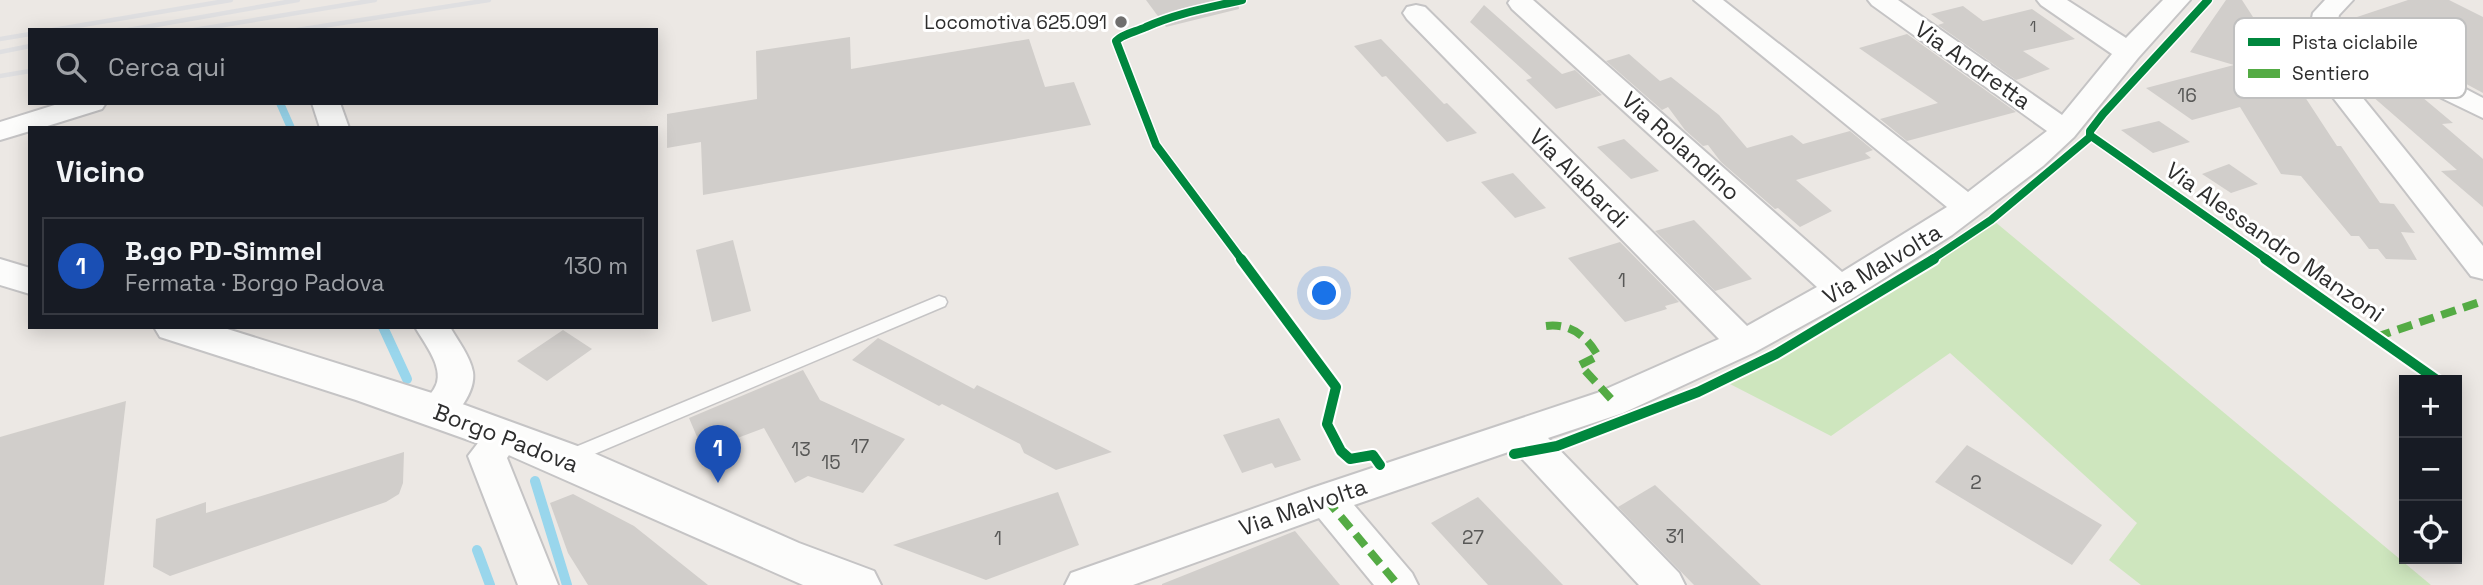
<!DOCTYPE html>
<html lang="it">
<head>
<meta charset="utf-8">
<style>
  body { margin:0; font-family:"Space Grotesk",sans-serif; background:#242831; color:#f1f3f6 }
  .controls { position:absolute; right:21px; bottom:21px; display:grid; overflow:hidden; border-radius:0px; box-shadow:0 4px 18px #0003 }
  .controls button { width:63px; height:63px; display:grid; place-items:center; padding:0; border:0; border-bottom:2px solid #363941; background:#171b24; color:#f1f3f6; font:35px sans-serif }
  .you { position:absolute; left:1325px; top:294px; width:24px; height:24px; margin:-18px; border:5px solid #fff; border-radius:50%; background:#1a73e8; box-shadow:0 0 0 10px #1a73e833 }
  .badge { display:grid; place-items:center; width:46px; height:46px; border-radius:50%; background:#706f6e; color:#fff; font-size:23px; font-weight:700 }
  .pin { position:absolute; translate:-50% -58px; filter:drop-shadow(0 2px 4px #0008) }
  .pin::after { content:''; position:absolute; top:37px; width:24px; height:21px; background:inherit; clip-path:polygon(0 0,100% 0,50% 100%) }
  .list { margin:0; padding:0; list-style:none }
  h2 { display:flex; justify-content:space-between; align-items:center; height:91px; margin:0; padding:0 28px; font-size:30px }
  h2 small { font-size:23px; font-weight:400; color:#9ea1a6 }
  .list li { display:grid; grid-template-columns:46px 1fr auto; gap:21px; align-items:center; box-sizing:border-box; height:98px; margin:0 14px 14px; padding:0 14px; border:2px solid #363941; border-radius:0px }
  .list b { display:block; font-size:26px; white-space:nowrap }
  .list p { margin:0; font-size:23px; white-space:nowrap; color:#9ea1a6 }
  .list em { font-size:23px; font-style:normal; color:#9ea1a6 }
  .icon { flex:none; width:38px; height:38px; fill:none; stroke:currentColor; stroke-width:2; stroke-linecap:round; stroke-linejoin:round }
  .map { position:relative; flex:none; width:2483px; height:585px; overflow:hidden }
  .search { position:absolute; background:#171b24; box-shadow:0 4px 18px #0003; left:28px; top:28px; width:630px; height:77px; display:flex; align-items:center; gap:18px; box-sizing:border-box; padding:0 24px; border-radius:0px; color:#9ea1a6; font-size:26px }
  .panel { position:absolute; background:#171b24; box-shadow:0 4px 18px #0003; left:28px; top:126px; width:630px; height:203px; border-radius:0px }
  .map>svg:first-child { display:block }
  .green { fill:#cee6be }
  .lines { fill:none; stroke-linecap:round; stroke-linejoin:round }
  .stream-far1 { stroke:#99d6ec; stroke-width:8 }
  .stream { stroke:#99d6ec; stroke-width:10 }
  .building { fill:#d1cecb }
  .lane-casing { stroke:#c5c4c5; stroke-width:3 }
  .street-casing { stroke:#c5c4c5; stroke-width:4 }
  .secondary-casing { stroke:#c5c4c5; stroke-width:4 }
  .lane { fill:#fcfcfb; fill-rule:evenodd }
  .street { fill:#fcfcfb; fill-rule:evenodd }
  .secondary { fill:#fcfcfb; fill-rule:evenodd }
  .rail { stroke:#dfdfe1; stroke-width:4.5 }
  .quiet { stroke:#54ab44; stroke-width:8; stroke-dasharray:15 8; stroke-linecap:butt }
  .cycleway-far1-casing { stroke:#fff; stroke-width:11 }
  .cycleway-casing { stroke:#fff; stroke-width:14 }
  .cycleway-far1 { stroke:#00873e; stroke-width:8 }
  .cycleway { stroke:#00873e; stroke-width:10 }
  .poi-dot { fill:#706f6e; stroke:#fff; stroke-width:2.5 }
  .labels { text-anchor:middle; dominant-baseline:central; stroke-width:6; stroke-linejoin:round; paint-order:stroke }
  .far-number-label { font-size:16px; fill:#585857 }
  .far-poi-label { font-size:19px; fill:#2e2e2e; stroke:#fff; text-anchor:end }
  .number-label { font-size:19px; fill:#585857 }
  .street-label { font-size:23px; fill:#2e2e2e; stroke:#fff }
  .key { fill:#fff; stroke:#c0c0c0; stroke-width:2 }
  .key-label { font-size:19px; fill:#2e2e2e }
</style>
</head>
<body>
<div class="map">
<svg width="2483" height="585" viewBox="0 0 2483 585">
  <rect width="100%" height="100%" fill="#ece8e4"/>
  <polygon class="green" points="1994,221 2431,585 2141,585 2109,560 2137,523 1950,353 1831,436 1728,383 1823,332 1908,280"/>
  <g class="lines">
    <polyline class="stream-far1" points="280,103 291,128"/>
    <g class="stream">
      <polyline points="383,327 407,379"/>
      <polyline points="535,481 567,585"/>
      <polyline points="477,550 490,585"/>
    </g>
  </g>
  <g class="building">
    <polygon points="1146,0 1238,0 1239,9 1166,27"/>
    <polygon points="2226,0 2242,0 2264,34 2247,61 2296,48 2256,95 2303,94 2337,146 2341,146 2380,203 2394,204 2415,233 2401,232 2417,260 2386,259 2378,249 2369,249 2359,236 2351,236 2301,176 2281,174 2240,107 2192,120 2146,88 2234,65 2190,52"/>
    <polygon points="2408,0 2449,0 2483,17 2483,93 2348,20"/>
    <polygon points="1484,5 1562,74 1575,70 1602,95 1556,109 1526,80 1532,78 1470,22"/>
    <polygon points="1963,6 1983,21 2032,9 2075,39 2023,51 2050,69 2016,80 1938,25 1944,23 1931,14"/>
    <polygon points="1907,34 2016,112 1907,141 1880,119 1938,103 1859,48"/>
    <polygon points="850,37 851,69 1029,39 1045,87 1074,82 1091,125 703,195 701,142 667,148 667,114 757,99 756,51"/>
    <polygon points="1381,39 1444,104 1447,103 1477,133 1447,142 1386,76 1382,77 1354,46"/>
    <polygon points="1629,54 1660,81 1671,77 1719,115 1747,148 1792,135 1803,144 1850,131 1873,150 1865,153 1871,158 1796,180 1832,211 1800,227 1778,208 1775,209 1721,162 1708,145 1703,146 1685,130 1668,107 1662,110 1606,61"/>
    <polygon points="2410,87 2453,123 2442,124 2483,159 2483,207 2441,171 2457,170 2364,89"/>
    <polygon points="2159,121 2190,142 2153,153 2121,130"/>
    <polygon points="1624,139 1659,171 1631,179 1597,147"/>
    <polygon points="2229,164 2258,184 2231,193 2202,174"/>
    <polygon points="1513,173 1546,208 1515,218 1481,182"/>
    <polygon points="1694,220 1752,279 1715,291 1655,231"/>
    <polygon points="733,240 751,311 712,322 696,250"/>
    <polygon points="1620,242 1679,302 1665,306 1667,309 1625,322 1568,258"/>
    <polygon points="563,330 592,349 547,381 517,361"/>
    <polygon points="878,338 974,389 977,385 1112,452 1056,470 1024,453 1020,444 942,404 939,406 852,360"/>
    <polygon points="803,370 820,400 905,439 863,493 808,476 795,483 764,428 703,451 689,418"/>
    <polygon points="126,401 104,585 0,585 0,437"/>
    <polygon points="1279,418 1301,460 1275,468 1272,463 1242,473 1223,435"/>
    <polygon points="1967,445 2102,525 2072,565 1935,482"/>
    <polygon points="404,452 403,483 399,494 386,502 170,576 153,567 156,519 206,502 206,513"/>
    <polygon points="1655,485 1761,585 1694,585 1618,507"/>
    <polygon points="1058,492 1079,545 986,580 893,545"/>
    <polygon points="573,494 634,526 708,585 588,585 568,553 550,503"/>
    <polygon points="1478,497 1563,585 1488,585 1431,523"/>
    <polygon points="1295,531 1340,585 1162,585 1162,584"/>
  </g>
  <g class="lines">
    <defs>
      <polygon id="lane" points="939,296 945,298 947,302 945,306 573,463 567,465 561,463 558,458 561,453"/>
      <g id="street">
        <polygon points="1510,0 1533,0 1842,272 1947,207 1694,0 1723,0 1968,192 2047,131 1872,5 1868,0 1898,0 2062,115 2112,54 2041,5 2037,0 2067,0 2126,38 2163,0 2190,0 2138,58 2074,137 2043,166 1952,235 1853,298 1755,352 1623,413 1548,438 1679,573 1685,585 1639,585 1514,450 1354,505 1412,573 1418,585 1374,585 1319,518 1133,585 1065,585 1071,573 1312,488 1597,393 1719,339 1407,19 1403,13 1407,7 1416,5 1425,7 1747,326 1817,287 1512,9 1508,3"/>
        <polygon points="2325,0 2353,0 2339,15 2336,28 2397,53 2483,98 2483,118 2340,49 2349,81 2483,246 2483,279 2471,276 2321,82 2309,32 2313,13"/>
        <polygon points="61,103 106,103 102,109 41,128 30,128 30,131 0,140 0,122"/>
        <polygon points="312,103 340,103 349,128 320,128"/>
        <path d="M415 327H450C458 341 470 356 473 372 476 390 457 420 438 424 433 425 428 422 422 421L417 411C422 402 429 397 434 389 447 370 424 343 415 327Z"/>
        <polygon points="504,422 517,426 522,436 507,458 558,585 518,585 468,456 491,426"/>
      </g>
      <g id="secondary">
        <polygon points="0,259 30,268 30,294 0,285"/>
        <polygon points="154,327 221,327 435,394 580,447 799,543 874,571 881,585 803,585 502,452 356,400 160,337"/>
      </g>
    </defs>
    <use href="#lane" class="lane-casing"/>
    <use href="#street" class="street-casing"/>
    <use href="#secondary" class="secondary-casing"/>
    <use href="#lane" class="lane"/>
    <use href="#street" class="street"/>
    <use href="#secondary" class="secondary"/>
    <g class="rail">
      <polyline points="53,30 231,0"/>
      <polyline points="128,30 298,0"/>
      <polyline points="194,30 375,0"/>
      <polyline points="297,30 489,0"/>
      <polyline points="0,39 30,34"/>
      <polyline points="0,52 30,46"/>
      <polyline points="0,76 30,71"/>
    </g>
    <g class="quiet">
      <path d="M1546 326C1570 323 1587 336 1598 356L1580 365 1614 402"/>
      <polyline points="2376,337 2483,301"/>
      <polyline points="1326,499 1398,585"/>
    </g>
    <defs>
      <g id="cycleway-far1">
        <polyline points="2091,136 2268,260"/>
        <path d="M1242 260 1156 145 1116 41C1124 33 1136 32 1146 27 1177 13 1208 8 1242 0"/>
        <polyline points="1931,260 1991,220 2090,137 2090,131 2103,114 2208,0"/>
      </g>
      <g id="cycleway">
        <polyline points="1241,259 1336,387 1327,424 1341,451 1350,459 1373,455 1380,465"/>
        <polyline points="2265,259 2437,380"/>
        <polyline points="1514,454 1557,446 1698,392 1776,354 1934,259"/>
      </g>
    </defs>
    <use href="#cycleway-far1" class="cycleway-far1-casing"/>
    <use href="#cycleway" class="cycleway-casing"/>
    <use href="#cycleway-far1" class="cycleway-far1"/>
    <use href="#cycleway" class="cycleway"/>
  </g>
  <circle class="poi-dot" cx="1121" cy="22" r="7"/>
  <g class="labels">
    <g class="far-number-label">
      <text x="2033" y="26">1</text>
    </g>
    <g class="far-poi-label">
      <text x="1107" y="22">Locomotiva 625.091</text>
    </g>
    <g class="number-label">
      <text x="2187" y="95">16</text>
      <text x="1622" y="280">1</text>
      <text x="860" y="446">17</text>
      <text x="801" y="449">13</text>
      <text x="831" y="462">15</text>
      <text x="1976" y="482">2</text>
      <text x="1675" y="536">31</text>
      <text x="1473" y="537">27</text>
      <text x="998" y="538">1</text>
    </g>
    <g class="street-label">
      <text transform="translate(1973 65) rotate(35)">Via Andretta</text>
      <text transform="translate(1681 146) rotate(42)">Via Rolandino</text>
      <text transform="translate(1579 178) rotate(45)">Via Alabardi</text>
      <text transform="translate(2275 242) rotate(35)">Via Alessandro Manzoni</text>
      <text transform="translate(1882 264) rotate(-31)">Via Malvolta</text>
      <text transform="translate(506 438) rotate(21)">Borgo Padova</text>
      <text transform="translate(1303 507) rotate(-19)">Via Malvolta</text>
    </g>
  </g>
  <rect x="2234" y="18" width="232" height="80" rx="10" class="key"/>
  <rect x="2248" y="38" width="32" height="8" fill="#00873e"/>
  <rect x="2248" y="69" width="32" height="9" fill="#54ab44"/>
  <g class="key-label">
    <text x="2292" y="49">Pista ciclabile</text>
    <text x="2292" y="80">Sentiero</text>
  </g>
</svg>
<div class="controls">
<button>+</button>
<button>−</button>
<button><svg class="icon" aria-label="locate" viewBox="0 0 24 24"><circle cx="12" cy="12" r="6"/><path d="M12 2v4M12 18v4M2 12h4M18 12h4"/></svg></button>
</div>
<div class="you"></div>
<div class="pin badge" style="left:718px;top:483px;background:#1a4fb4">1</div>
<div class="search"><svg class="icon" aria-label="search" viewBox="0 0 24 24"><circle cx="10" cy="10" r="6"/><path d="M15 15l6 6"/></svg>Cerca qui</div>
<section class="panel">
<h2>Vicino<small></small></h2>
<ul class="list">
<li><span class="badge" style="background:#1a4fb4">1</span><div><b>B.go PD-Simmel</b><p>Fermata · Borgo Padova</p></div><em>130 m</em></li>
</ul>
</section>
</div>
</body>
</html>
